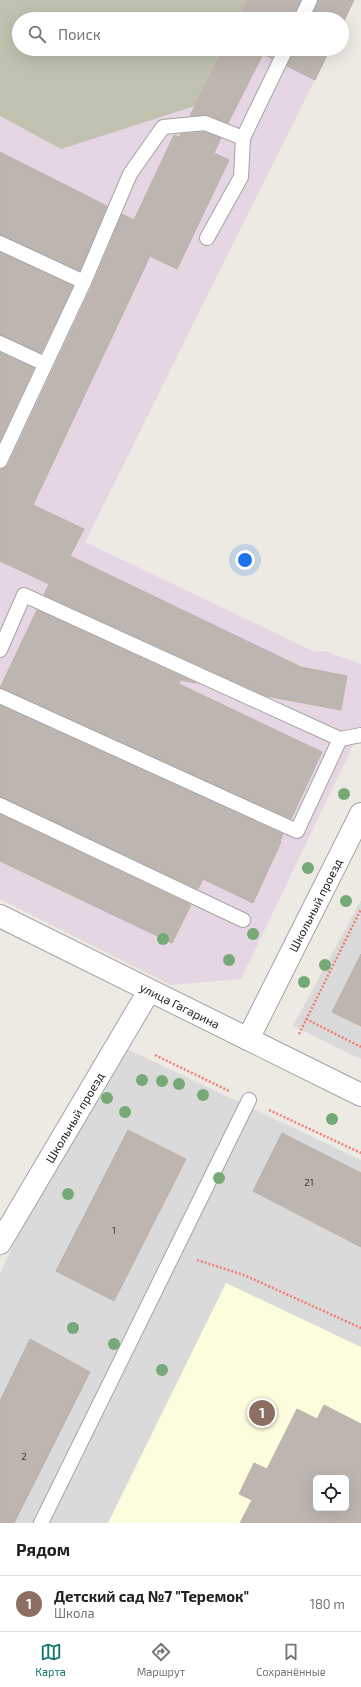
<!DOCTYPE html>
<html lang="ru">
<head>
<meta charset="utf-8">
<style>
  body { margin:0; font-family:"Exo 2",sans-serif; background:#f6f6f6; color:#202124 }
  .controls { position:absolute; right:12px; bottom:12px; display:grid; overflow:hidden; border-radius:6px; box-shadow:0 4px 16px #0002 }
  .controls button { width:36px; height:36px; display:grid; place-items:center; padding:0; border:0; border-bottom:1px solid #e0e0e0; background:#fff; color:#202124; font:20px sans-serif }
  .you { position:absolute; left:245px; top:560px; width:14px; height:14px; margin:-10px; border:3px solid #fff; border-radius:50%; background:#1a73e8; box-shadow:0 0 0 6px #1a73e833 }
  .badge { display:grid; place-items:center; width:26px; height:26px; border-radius:50%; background:#0f766e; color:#fff; font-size:13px; font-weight:700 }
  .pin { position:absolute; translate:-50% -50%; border:2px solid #fff; box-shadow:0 1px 4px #0006 }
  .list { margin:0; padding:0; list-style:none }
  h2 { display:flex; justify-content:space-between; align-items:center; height:52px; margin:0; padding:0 16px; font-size:17px }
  h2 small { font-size:13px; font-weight:400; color:#757577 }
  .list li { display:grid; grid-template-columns:26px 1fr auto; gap:12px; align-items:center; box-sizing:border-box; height:56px; padding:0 16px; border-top:1px solid #e0e0e0 }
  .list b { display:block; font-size:15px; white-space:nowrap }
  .list p { margin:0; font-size:13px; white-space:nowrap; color:#757577 }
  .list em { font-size:13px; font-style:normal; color:#757577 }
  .icon { flex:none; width:22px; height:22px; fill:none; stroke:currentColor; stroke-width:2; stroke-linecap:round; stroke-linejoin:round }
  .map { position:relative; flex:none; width:361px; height:1523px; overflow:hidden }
  .search { position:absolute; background:#fff; box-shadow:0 4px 16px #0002; left:12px; right:12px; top:12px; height:44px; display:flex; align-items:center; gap:10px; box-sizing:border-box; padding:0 14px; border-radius:22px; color:#757577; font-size:15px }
  .sheet { height:108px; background:#fff }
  nav { display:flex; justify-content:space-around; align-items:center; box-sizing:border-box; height:56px; border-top:1px solid #e0e0e0; background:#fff; font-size:11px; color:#757577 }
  nav a { display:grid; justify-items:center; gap:2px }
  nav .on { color:#0f766e }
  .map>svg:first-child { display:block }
  .residential { fill:#dbdada; fill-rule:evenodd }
  .industrial { fill:#e6d5e3 }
  .education { fill:#fcfddd; fill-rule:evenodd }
  .construction { fill:#c1c1af }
  .building { fill:#bdb6b0; stroke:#beb1a6; fill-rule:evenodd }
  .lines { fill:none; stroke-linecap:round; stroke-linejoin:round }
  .service-casing { stroke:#a4a4a4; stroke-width:16 }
  .minor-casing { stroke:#a4a4a4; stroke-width:24 }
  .tertiary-casing { stroke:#a4a4a4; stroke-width:24 }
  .path { stroke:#f07f71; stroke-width:2.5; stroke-dasharray:2 2; stroke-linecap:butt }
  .service { stroke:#fff; stroke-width:14 }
  .minor { stroke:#fff; stroke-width:22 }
  .tertiary { stroke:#fff; stroke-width:22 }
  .tree { fill:#75a975 }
  .labels { text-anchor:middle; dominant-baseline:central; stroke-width:3; stroke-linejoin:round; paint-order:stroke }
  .number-label { font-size:10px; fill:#454342 }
  .street-label { font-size:12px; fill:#1d1d1d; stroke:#fff }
</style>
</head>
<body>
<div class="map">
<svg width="361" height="1523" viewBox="0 0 361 1523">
  <rect width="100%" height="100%" fill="#edeae3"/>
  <g class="residential">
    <polygon points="361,900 361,1059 293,1026"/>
    <path d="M108 1040 361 1160V1523H0V1274ZM316 1478H346V1508H316Z"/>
  </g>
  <polygon class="industrial" points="223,49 330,49 85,542 315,652 325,651 361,664 361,729 241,979 171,985 0,899 0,116 61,149"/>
  <path class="education" d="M226 1283 361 1347V1523H108ZM316 1478H346V1508H316Z"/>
  <polygon class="construction" points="0,0 248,0 238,19 19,19 19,49 223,49 195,106 61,149 0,116"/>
  <g class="building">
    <polygon points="248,0 301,0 293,19 238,19"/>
    <polygon points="318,0 354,0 342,25 342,19 310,19"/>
    <polygon points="223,49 277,49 272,59 263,54 228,123 208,115 190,116"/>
    <polygon points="294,49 330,49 315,80 287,66"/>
    <polygon points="204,132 221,138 214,153 229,160 177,269 150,256 33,505 84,529 70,556 301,667 347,676 341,710 266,696 44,595 49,584 0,561 0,469 5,468 8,465 92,286 122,214 134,220 174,135 179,137 181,134"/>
    <polygon points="0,152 107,206 80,271 0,235"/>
    <polygon points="0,252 73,286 41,353 0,335"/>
    <polygon points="0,352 34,368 0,441"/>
    <polygon points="37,610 196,683 180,680 179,684 322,752 291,819 0,688"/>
    <polygon points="0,705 283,834 280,841 281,842 253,903 203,879 198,889 0,797"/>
    <polygon points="0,814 191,905 172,943 0,861"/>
    <polygon points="361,954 361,1026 332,1012"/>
    <polygon points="128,1130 186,1159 114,1301 56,1271"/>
    <polygon points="282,1133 361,1173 361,1247 253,1191"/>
    <polygon points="30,1339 90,1372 14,1523 0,1523 0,1401"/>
    <path d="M324 1405 361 1424V1523H240L252 1500 239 1494 254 1463 267 1469 297 1409 317 1419ZM316 1478H346V1508H316Z"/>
  </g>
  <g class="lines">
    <defs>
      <g id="service">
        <polyline points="301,19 310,0"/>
        <polyline points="243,138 286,49"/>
        <polyline points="0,243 84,282"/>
        <polyline points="0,343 45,364"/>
        <polyline points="0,461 84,282 130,174 163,127 205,123 243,138 241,177 207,238"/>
        <polyline points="0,650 24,595 340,739 361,735"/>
        <polyline points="0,696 297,831 340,739"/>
        <polyline points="0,805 243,920"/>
        <polyline points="41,1523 249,1100"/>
      </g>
      <g id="minor">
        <path id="s1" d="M0 916 248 1039"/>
        <path id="s2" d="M0 1243 149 991"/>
      </g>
      <polyline id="tertiary" points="361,814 248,1039 361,1095"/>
    </defs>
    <use href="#service" class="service-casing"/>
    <use href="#minor" class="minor-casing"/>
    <use href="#tertiary" class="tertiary-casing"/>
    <g class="path">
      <polyline points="306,1019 361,1047"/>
      <polyline points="299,1034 361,909"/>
      <polyline points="155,1055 229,1091"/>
      <polyline points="269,1110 361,1153"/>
      <polyline points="197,1260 244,1275 361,1328"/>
    </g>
    <use href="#service" class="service"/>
    <use href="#minor" class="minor"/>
    <use href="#tertiary" class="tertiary"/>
  </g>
  <g class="tree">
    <circle cx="344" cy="794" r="6"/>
    <circle cx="308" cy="868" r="6"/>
    <circle cx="346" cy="901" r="6"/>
    <circle cx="253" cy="934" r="6"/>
    <circle cx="163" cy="939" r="6"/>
    <circle cx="229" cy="960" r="6"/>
    <circle cx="325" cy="965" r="6"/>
    <circle cx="304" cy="982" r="6"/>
    <circle cx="142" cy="1080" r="6"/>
    <circle cx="162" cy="1081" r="6"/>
    <circle cx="179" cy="1084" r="6"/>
    <circle cx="203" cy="1095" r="6"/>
    <circle cx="107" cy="1098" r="6"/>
    <circle cx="125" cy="1112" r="6"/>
    <circle cx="332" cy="1119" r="6"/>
    <circle cx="219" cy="1178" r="6"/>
    <circle cx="68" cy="1194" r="6"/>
    <circle cx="73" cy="1328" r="6"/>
    <circle cx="114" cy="1344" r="6"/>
    <circle cx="162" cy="1370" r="6"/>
  </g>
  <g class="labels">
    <g class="number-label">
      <text x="309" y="1182">21</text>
      <text x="114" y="1230">1</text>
      <text x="24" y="1456">2</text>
    </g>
    <g class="street-label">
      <text transform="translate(315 905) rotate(-63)">Школьный проезд</text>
      <text stroke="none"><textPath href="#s1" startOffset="201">улица Гагарина</textPath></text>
      <text stroke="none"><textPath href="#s2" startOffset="146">Школьный проезд</textPath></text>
    </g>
  </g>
</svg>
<div class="controls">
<button><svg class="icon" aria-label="locate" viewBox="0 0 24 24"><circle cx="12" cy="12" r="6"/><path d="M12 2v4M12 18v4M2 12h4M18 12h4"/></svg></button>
</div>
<div class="you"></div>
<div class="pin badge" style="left:262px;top:1413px;background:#8d6e63">1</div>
<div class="search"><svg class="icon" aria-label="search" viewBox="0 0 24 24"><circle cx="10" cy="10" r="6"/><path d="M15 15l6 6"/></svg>Поиск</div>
</div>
<section class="sheet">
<h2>Рядом<small></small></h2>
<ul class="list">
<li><span class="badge" style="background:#8d6e63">1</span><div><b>Детский сад №7 &quot;Теремок&quot;</b><p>Школа</p></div><em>180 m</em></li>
</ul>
</section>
<nav>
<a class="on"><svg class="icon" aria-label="map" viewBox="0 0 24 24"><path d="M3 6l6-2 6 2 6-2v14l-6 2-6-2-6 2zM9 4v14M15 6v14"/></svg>Карта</a>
<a><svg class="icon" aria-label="directions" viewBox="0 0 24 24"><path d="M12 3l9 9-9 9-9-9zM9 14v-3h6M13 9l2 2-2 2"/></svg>Маршрут</a>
<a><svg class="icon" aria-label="saved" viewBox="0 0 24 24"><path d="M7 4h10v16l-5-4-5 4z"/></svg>Сохранённые</a>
</nav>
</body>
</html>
